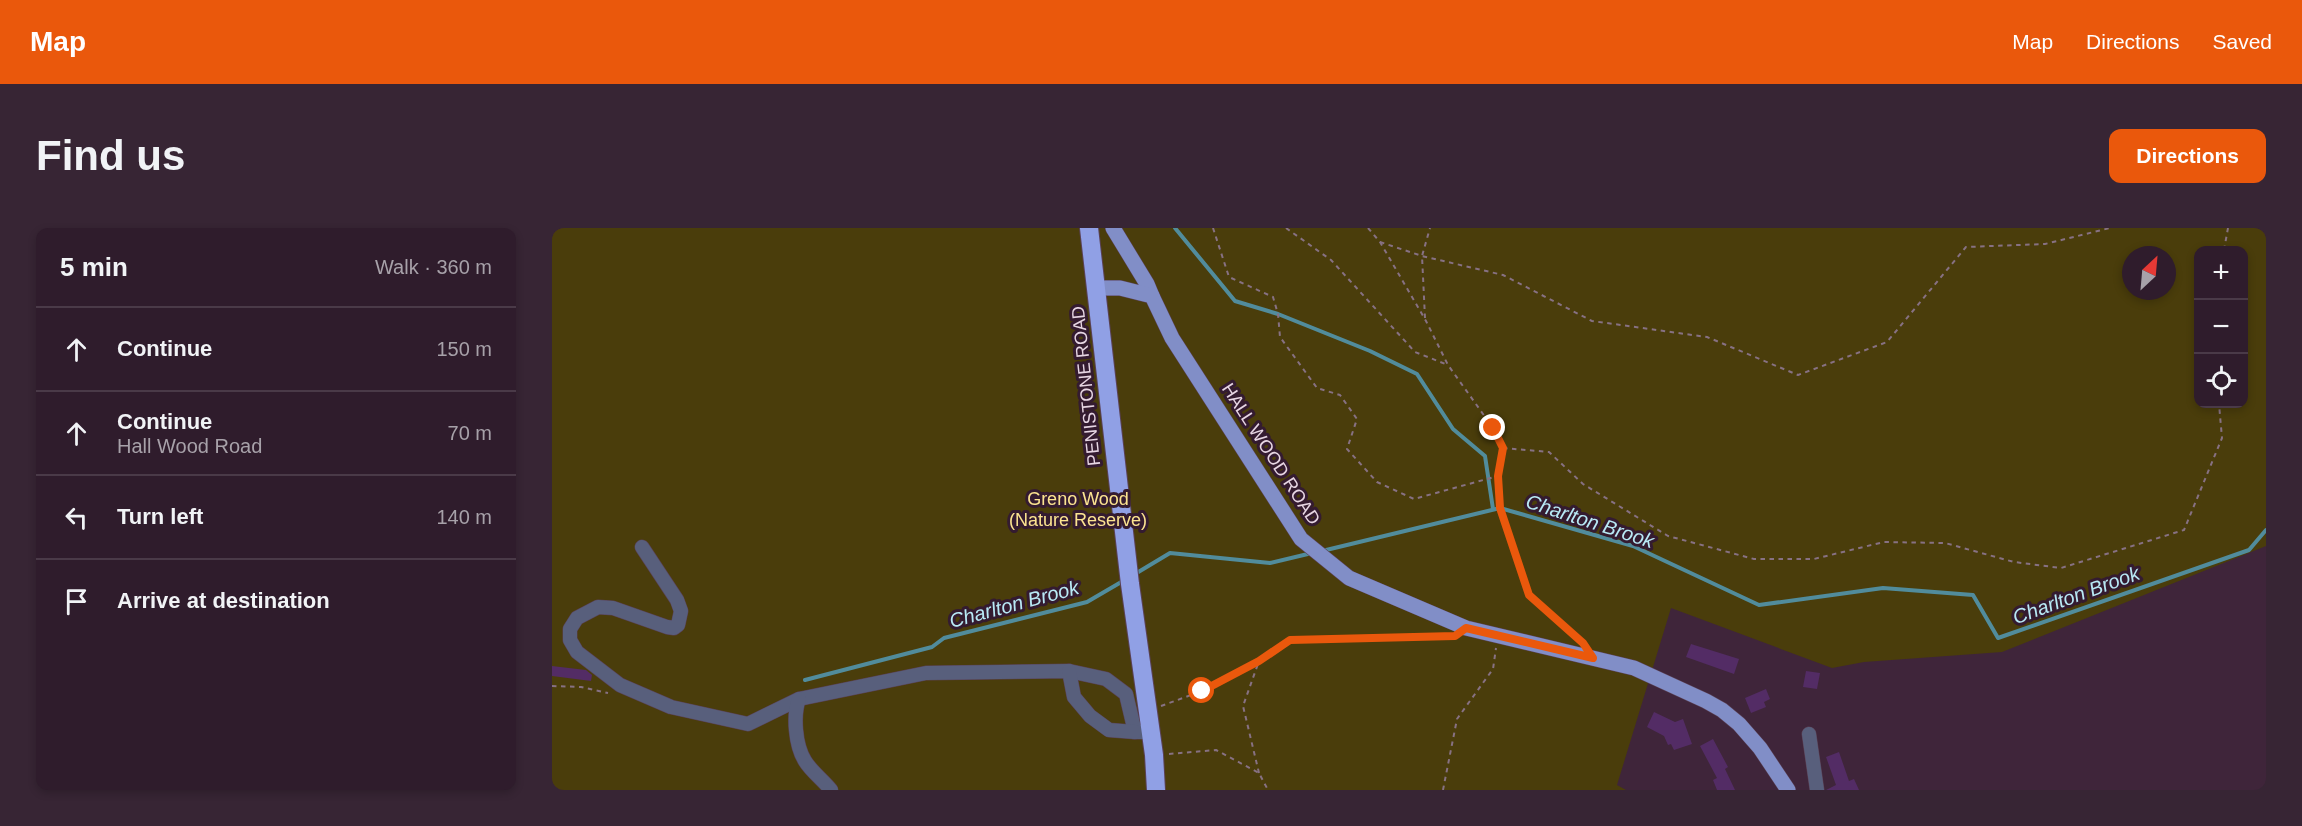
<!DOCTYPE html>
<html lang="en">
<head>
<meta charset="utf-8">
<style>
  body { margin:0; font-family:Helvetica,sans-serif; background:#372534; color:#f1f3f6 }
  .controls { position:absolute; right:18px; top:18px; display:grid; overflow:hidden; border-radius:12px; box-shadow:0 3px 9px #0003 }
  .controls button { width:54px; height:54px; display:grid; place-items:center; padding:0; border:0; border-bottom:2px solid #4a3a48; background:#2f1c2c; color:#f1f3f6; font:30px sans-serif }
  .compass { position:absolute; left:1570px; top:18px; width:54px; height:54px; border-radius:50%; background:#2f1c2c; box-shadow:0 3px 9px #0003; rotate:26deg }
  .stop { position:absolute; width:18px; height:18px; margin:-14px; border:4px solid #ea580c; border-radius:50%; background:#fff }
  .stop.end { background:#ea580c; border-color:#fff; box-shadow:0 2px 6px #0008 }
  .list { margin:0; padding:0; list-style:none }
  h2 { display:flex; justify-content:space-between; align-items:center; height:78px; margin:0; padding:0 24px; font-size:26px }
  h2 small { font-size:20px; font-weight:400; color:#a7a1a9 }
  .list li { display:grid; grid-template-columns:39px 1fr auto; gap:18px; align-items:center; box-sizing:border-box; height:84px; padding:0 24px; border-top:2px solid #4a3a48 }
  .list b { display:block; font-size:22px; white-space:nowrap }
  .list p { margin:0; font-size:20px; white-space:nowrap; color:#a7a1a9 }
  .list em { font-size:20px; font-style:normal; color:#a7a1a9 }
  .icon { flex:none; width:33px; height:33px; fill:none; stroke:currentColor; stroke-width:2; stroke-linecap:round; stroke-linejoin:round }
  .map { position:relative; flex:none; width:1714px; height:562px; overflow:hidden; border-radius:12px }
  header { display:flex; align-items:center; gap:36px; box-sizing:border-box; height:84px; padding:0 30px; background:#ea580c; color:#fff }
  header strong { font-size:28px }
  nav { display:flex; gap:33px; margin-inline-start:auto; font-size:21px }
  .intro { display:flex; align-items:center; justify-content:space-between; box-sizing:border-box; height:144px; padding:0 36px }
  h1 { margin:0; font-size:42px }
  .button { padding:15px 27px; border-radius:12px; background:#ea580c; color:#fff; font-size:21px; font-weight:700 }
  main { display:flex; gap:36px; padding:0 36px }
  aside { flex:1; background:#2f1c2c; border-radius:12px; box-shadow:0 3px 9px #0003 }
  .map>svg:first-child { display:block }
  .green { fill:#4a3d0b; fill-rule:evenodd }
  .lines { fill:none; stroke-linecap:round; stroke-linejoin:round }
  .stream { stroke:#518c9c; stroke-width:4 }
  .building { fill:#532c65 }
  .minor-casing { stroke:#5a4155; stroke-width:15 }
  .major-casing { stroke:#5a4155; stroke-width:16 }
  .highway-casing { stroke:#5a4155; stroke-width:20 }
  .path { stroke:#877183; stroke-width:2; stroke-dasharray:4.5 4.5; stroke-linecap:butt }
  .minor { stroke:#585f7c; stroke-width:14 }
  .major { stroke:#818ec7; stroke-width:15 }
  .highway { stroke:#90a0e5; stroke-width:18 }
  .route { stroke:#ea580c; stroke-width:8 }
  .labels { text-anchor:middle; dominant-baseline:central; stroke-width:6; stroke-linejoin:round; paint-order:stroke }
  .street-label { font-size:18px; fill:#e7d6e3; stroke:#341b30 }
  .park-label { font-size:18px; fill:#fce490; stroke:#341b30 }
  .water-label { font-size:20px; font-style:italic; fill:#b8e9f5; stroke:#341b30 }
</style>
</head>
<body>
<header>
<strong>Map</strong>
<nav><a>Map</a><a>Directions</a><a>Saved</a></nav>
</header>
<div class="intro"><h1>Find us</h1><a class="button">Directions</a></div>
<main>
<aside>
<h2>5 min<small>Walk · 360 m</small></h2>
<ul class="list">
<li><svg class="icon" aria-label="ahead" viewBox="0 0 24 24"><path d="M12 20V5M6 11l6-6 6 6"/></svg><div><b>Continue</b></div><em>150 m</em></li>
<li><svg class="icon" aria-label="ahead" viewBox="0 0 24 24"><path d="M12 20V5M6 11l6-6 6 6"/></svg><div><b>Continue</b><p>Hall Wood Road</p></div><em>70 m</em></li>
<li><svg class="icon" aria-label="left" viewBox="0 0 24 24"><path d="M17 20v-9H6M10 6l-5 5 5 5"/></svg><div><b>Turn left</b></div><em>140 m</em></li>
<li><svg class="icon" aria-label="arrive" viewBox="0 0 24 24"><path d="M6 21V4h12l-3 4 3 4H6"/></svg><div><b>Arrive at destination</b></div></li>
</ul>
</aside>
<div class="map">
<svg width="1714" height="562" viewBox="0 0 1714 562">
  <rect width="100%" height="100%" fill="#3f253a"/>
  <path class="green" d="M0 0H1714V318L1450 424 1312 434 1280 440 1119 380 1065 557 1074 562H0ZM1646 22H1692V176H1646ZM1579 27H1615V63H1579Z"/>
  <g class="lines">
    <g class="stream">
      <polyline points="623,0 683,73 726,86 818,123 865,146 901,201 933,228 941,281"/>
      <polyline points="770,323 948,280 1081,318 1207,377 1331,360 1421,367 1446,410 1697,322 1714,302"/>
      <polyline points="583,346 618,325 718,335 760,325"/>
      <polyline points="253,452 380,419 392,410 535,374 571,353"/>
    </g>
  </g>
  <g class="building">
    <polygon points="1139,416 1187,431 1182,446 1134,429"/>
    <polygon points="0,438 34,442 40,447 39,453 0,448"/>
    <polygon points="1254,443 1268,445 1265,461 1251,459"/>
    <polygon points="1214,461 1218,471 1212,474 1214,479 1199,485 1193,470"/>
    <polygon points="1102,484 1123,494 1131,491 1140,516 1122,522 1119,516 1116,517 1112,508 1095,499"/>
    <polygon points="1161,511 1176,539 1173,541 1183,562 1165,562 1161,552 1165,550 1148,518"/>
    <polygon points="1287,524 1297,553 1302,551 1307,562 1274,562 1284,557 1274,529"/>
  </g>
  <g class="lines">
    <defs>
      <g id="minor">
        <polyline points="90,319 125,372 129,383 126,397 122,400 115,399 61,380 46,379 25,390 18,401 18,412 25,424 68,457 119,479 196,496 247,471 374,445 517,443 554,451 574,466 583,504 598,504"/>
        <polyline points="517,443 522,469 538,488 557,502 583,504"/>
        <path d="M247 471C241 487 243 517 253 533 259 543 271 552 279 562"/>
        <polyline points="1257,506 1265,562"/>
      </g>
      <g id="major">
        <polyline points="561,0 595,56 600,68"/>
        <polyline points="544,60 568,60 600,68 620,110 749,311 797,350 914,400 1082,440 1154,473 1170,482 1187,496 1208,520 1236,562"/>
      </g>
      <polyline id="highway" points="537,0 578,356 602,527 604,562"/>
    </defs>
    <use href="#minor" class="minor-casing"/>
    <use href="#major" class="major-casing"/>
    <use href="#highway" class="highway-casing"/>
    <g class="path">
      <polyline points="661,0 677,49 721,69 726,86 728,109 765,160 788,167 805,191 795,221 825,254 862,271 946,248"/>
      <polyline points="734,0 779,32 863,124 896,137"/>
      <polyline points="816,0 828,14 874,93 896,137 941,200 951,220 946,248 948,280 977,367 1029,413"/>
      <polyline points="828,14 870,28 951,47 1040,93 1155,109 1246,147 1335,114 1414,19 1493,16 1558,0"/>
      <polyline points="1672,22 1676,0"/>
      <polyline points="873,90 870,28 878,0"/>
      <polyline points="951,220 997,224 1031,256 1116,308 1202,331 1262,331 1332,314 1393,315 1462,334 1509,340 1632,302 1670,210 1667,176"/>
      <polyline points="0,458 29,459 56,465"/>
      <polyline points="609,478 650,463 707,433 738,412 896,408"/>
      <polyline points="617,526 664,522 707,545 716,562"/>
      <polyline points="707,545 691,478 707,433"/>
      <polyline points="891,562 905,491 941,441 944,420"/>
    </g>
    <use href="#minor" class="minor"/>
    <use href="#major" class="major"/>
    <use href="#highway" class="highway"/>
  </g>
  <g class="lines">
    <polyline class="route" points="650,463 707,433 738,412 903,408 914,400 1041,430 1031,415 977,367 948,280 946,248 951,220 941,200"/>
  </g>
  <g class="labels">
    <g class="street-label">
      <text transform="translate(534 158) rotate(-96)">PENISTONE ROAD</text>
      <text transform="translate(719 226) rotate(57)">HALL WOOD ROAD</text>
    </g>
    <g class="park-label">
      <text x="526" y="271">Greno Wood<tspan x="526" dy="21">(Nature Reserve)</tspan></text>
    </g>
    <g class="water-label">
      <text transform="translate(1038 293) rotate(18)">Charlton Brook</text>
      <text transform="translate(1524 367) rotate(-20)">Charlton Brook</text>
      <text transform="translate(462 376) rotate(-15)">Charlton Brook</text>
    </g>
  </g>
</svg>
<div class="controls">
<button>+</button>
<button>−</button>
<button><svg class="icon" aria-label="locate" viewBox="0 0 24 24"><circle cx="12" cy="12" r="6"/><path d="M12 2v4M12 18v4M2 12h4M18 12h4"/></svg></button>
</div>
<svg class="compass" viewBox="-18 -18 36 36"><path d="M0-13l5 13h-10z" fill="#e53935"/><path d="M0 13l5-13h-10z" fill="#a7a1a9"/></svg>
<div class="stop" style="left:650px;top:463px"></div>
<div class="stop end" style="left:941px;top:200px"></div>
</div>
</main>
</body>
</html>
